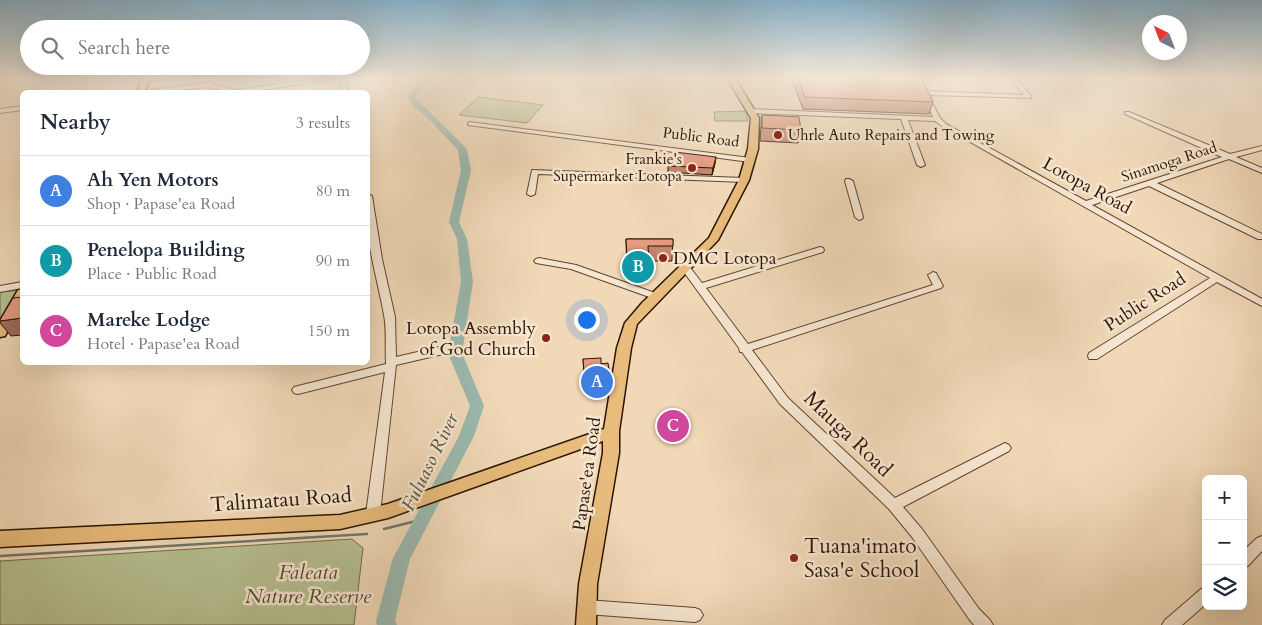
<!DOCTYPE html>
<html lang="en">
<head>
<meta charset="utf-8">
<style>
  body { margin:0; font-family:Cardo,serif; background:#f2f2f3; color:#1f2937 }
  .controls { position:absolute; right:15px; bottom:15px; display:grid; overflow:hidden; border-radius:8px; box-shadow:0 5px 20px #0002 }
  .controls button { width:45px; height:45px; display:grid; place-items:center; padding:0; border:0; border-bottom:1px solid #e0e1e3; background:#fff; color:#1f2937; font:25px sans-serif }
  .compass { position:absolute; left:1142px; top:15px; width:45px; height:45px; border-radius:50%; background:#fff; box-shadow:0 5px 20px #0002; rotate:318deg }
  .you { position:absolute; left:586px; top:319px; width:18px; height:18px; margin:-12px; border:4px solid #fff; border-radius:50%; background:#1a73e8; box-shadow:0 0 0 8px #1a73e833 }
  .badge { display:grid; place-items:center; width:32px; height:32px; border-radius:50%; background:#111827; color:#fff; font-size:16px; font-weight:700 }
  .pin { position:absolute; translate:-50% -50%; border:2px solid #fff; box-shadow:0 1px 5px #0006 }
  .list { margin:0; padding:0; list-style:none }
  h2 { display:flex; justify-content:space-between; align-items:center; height:65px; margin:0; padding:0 20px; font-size:21px }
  h2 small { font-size:16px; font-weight:400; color:#747a83 }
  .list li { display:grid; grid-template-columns:32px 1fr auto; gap:15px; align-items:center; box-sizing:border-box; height:70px; padding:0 20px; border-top:1px solid #e0e1e3 }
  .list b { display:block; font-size:19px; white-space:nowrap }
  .list p { margin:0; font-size:16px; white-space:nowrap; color:#747a83 }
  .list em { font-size:16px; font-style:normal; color:#747a83 }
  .icon { flex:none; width:28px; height:28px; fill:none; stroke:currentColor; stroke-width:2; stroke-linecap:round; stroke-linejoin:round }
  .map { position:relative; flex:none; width:1262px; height:625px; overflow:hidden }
  .search { position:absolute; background:#fff; box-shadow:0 5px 20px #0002; left:20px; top:20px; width:350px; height:55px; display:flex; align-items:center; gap:12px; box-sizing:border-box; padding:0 18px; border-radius:28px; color:#747a83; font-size:19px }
  .panel { position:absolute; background:#fff; box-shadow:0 5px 20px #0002; left:20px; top:90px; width:350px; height:275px; border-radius:8px }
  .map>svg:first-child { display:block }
  .green { fill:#b6c092; stroke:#726a4a }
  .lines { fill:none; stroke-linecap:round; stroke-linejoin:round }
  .stream { stroke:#6f786b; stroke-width:2.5 }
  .river { fill:#9bbab1; fill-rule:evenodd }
  .minor-casing { stroke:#5f452f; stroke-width:2 }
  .major-casing { stroke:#2e1401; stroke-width:3 }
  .minor { fill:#f6e6d1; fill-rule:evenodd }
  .major { fill:#e8bc7c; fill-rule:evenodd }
  .wall { fill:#c5856e; stroke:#2e1401 }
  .shaded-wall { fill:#a06c5a; stroke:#2e1401 }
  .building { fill:#e59b80; stroke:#2e1401 }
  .poi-dot { fill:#8f2418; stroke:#f6e6d1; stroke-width:2 }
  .labels { text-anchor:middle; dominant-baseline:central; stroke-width:5; stroke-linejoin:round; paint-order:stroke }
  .far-poi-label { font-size:15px; fill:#2e1401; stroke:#f6e6d1; text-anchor:start }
  .far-street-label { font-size:15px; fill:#2e1401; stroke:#f6e6d1 }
  .street-label { font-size:18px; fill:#2e1401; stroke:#f6e6d1 }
  .poi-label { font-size:18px; fill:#2e1401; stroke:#f6e6d1; text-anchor:start }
  .water-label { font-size:19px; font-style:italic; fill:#544e3f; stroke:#f6e6d1 }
  .near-street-label { font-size:21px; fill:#2e1401; stroke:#f6e6d1 }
  .near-poi-label { font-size:21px; fill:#2e1401; stroke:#f6e6d1; text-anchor:start }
  .near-park-label { font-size:21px; font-style:italic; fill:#57482c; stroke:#f6e6d1 }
</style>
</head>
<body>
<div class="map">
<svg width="1262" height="625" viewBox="0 0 1262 625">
  <rect width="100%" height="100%" fill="#f1d9b8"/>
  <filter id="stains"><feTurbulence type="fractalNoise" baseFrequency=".004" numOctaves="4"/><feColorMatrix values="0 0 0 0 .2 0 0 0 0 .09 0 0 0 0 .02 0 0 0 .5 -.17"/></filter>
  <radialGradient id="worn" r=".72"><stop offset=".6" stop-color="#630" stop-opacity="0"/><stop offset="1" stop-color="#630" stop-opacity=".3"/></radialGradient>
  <g class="green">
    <polygon points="478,97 543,105 527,123 459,115"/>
    <polygon points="746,111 748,121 715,121 714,112"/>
    <polygon points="20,290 0,324 0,292"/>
    <polygon points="352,539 363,548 354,625 0,625 0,561"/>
  </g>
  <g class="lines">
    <g class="stream">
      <polyline points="384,529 424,519"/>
      <polyline points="0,556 367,534"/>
    </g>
    <polygon class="river" points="424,78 434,78 425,84 415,97 467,149 471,170 459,222 467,239 473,282 462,353 484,406 474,436 410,559 395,620 397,625 377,625 376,621 393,558 459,436 470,406 448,353 461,282 457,239 449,222 461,170 458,150 428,118 414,107 407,97 419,80"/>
    <defs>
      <g id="minor">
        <polygon points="322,78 338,78 250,92 230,92 208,87 162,92 148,92 151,90 208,83 235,90"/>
        <polygon points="339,78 345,78 348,92 342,92"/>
        <polygon points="914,78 920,78 927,91 1024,95 1010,78 1016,78 1031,96 1031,98 928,95 940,118 946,124 1086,201 1222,157 1125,114 1125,112 1129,112 1230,154 1262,146 1262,150 1236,157 1262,168 1262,173 1229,159 1157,183 1262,234 1262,239 1258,239 1149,186 1092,205 1262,299 1262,306 1217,282 1097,359 1089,359 1088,356 1089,353 1210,278 942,126 935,121 908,120 925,165 921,167 917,165 901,119 752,113 749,111 752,109 933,117"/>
        <polygon points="22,106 22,110 0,113 0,109"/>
        <polygon points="470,122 750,158 754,160 750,162 468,125 468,123"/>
        <polygon points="532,170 744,178 748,180 744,182 538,174 535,194 531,196 527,194"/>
        <polygon points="846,179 849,179 853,181 863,217 862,219 859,220 855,217 845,181"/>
        <path d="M368 194 372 196 382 259 395 317 396 357 439 347 443 348 444 351 443 354 439 355 396 365 380 514 378 518 373 520 368 518 366 514 385 372 298 394 294 393 292 390 294 387 386 364C385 348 387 330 384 315 377 275 362 233 368 194Z"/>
        <polygon points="820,247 823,248 824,250 823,252 706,288 748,344 933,285 928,275 933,272 936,273 943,286 941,288 752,350 788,398 895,498 1005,443 1009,445 1011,448 1009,451 903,507 922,529 979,609 990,620 993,625 974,625 969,619 912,537 889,509 780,404 742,352 740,352 739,348 681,268 683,266 689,266 702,283"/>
        <polygon points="539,258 576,265 658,294 660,296 655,299 652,298 571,269 536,263 534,261 536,259"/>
        <polygon points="22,282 22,288 0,292 0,286"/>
        <polygon points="1262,536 1262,551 1248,566 1243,567 1243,551 1257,538"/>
        <polygon points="1206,587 1206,604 1182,625 1162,625 1165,620 1201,589"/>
        <polygon points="586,600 695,608 700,610 703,615 700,620 695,622 586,614 581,612 579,607 581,602"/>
      </g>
      <g id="major">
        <polygon points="142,78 150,78 145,92 137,92"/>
        <polygon points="727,78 735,78 759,118 758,149 749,180 718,240 637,324 631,348 619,431 619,453 597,584 596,625 576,625 579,584 603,453 603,441 388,518 340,529 0,547 0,531 340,515 388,504 604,429 617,348 625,323 642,303 709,238 739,180 748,149 751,118"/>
        <polygon points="22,289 22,303 5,336 0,337 0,321 18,290"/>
      </g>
    </defs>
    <use href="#minor" class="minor-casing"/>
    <use href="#major" class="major-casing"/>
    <use href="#minor" class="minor"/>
    <use href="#major" class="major"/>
  </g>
  <g class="wall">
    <polygon points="794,78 921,78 933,102 929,114 803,109 793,83"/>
    <polygon points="762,115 801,130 798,143 760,141 761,127"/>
    <polygon points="716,157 715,163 712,175 668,172 668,166"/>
    <polygon points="626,239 673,239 672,261 649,261 649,276 628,276 627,274"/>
    <polygon points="583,359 601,364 609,370 609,386 585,388"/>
  </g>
  <g class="shaded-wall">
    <polygon points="152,78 171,78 154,81"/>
    <polygon points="716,157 715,163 712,175 713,168"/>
    <polygon points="22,318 22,335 11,336 0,323 0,321"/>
  </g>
  <g class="building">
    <polygon points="798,78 921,78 933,102 805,97"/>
    <polygon points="762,115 799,117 801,130 762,128"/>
    <polygon points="675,152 716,157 713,168 668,166"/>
    <polygon points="626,239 673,239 673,246 648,246 649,261 628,261 627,259"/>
    <polygon points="22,297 22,318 0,321 0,320 13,298"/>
    <polygon points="601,358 601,364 608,363 609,370 584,372 583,359"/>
  </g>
  <linearGradient id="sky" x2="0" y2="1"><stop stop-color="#89b6d2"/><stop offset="0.47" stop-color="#f9eedf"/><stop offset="1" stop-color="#f9eedf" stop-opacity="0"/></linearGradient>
  <rect width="1262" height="166" fill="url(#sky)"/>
  <g class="poi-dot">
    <circle cx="778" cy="135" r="5"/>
    <circle cx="692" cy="168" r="5"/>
    <circle cx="663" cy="258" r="5"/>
    <circle cx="546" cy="338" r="5"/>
    <circle cx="794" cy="558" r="5"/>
  </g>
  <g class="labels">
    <g class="far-poi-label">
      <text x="788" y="135">Uhrle Auto Repairs and Towing</text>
      <text x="682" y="159" text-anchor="end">Frankie's<tspan x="682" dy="17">Supermarket Lotopa</tspan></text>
    </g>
    <g class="far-street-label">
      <text transform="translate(701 137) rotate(7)">Public Road</text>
      <text transform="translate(1169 162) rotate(-18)">Sinamoga Road</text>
    </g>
    <g class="street-label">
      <text transform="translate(1087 186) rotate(29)">Lotopa Road</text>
      <text transform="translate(1145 302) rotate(-33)">Public Road</text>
      <text transform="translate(587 474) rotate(-82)">Papase'ea Road</text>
    </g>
    <g class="poi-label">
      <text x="673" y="258">DMC Lotopa</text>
      <text x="536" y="328" text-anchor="end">Lotopa Assembly<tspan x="536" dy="21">of God Church</tspan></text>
    </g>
    <g class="water-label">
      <text transform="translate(430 462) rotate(-64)">Fuluaso River</text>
    </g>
    <g class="near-street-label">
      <text transform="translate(848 434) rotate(44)">Mauga Road</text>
      <text transform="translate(281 500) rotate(-4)">Talimatau Road</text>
    </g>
    <g class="near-poi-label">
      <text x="804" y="546">Tuana'imato<tspan x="804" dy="24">Sasa'e School</tspan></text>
    </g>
    <g class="near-park-label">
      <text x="308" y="572">Faleata<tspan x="308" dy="24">Nature Reserve</tspan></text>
    </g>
  </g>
  <rect width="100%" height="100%" filter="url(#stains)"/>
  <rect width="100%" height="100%" fill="url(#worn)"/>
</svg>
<div class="controls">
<button>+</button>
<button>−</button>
<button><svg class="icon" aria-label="layers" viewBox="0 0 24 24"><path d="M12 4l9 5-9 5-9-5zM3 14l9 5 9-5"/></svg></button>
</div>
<svg class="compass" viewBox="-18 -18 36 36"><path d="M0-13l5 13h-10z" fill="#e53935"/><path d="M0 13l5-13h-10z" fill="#747a83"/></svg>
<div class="you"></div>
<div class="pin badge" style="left:597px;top:382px;background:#3f7fe0">A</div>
<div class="pin badge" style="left:638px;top:267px;background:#0f9aa8">B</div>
<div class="pin badge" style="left:673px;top:426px;background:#d1479c">C</div>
<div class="search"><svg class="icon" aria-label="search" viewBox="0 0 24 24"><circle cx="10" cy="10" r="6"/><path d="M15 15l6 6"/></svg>Search here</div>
<section class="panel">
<h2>Nearby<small>3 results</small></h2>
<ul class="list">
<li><span class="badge" style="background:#3f7fe0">A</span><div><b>Ah Yen Motors</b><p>Shop · Papase'ea Road</p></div><em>80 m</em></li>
<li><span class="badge" style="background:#0f9aa8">B</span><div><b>Penelopa Building</b><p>Place · Public Road</p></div><em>90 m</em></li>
<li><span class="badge" style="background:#d1479c">C</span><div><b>Mareke Lodge</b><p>Hotel · Papase'ea Road</p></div><em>150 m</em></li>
</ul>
</section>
</div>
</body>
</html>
